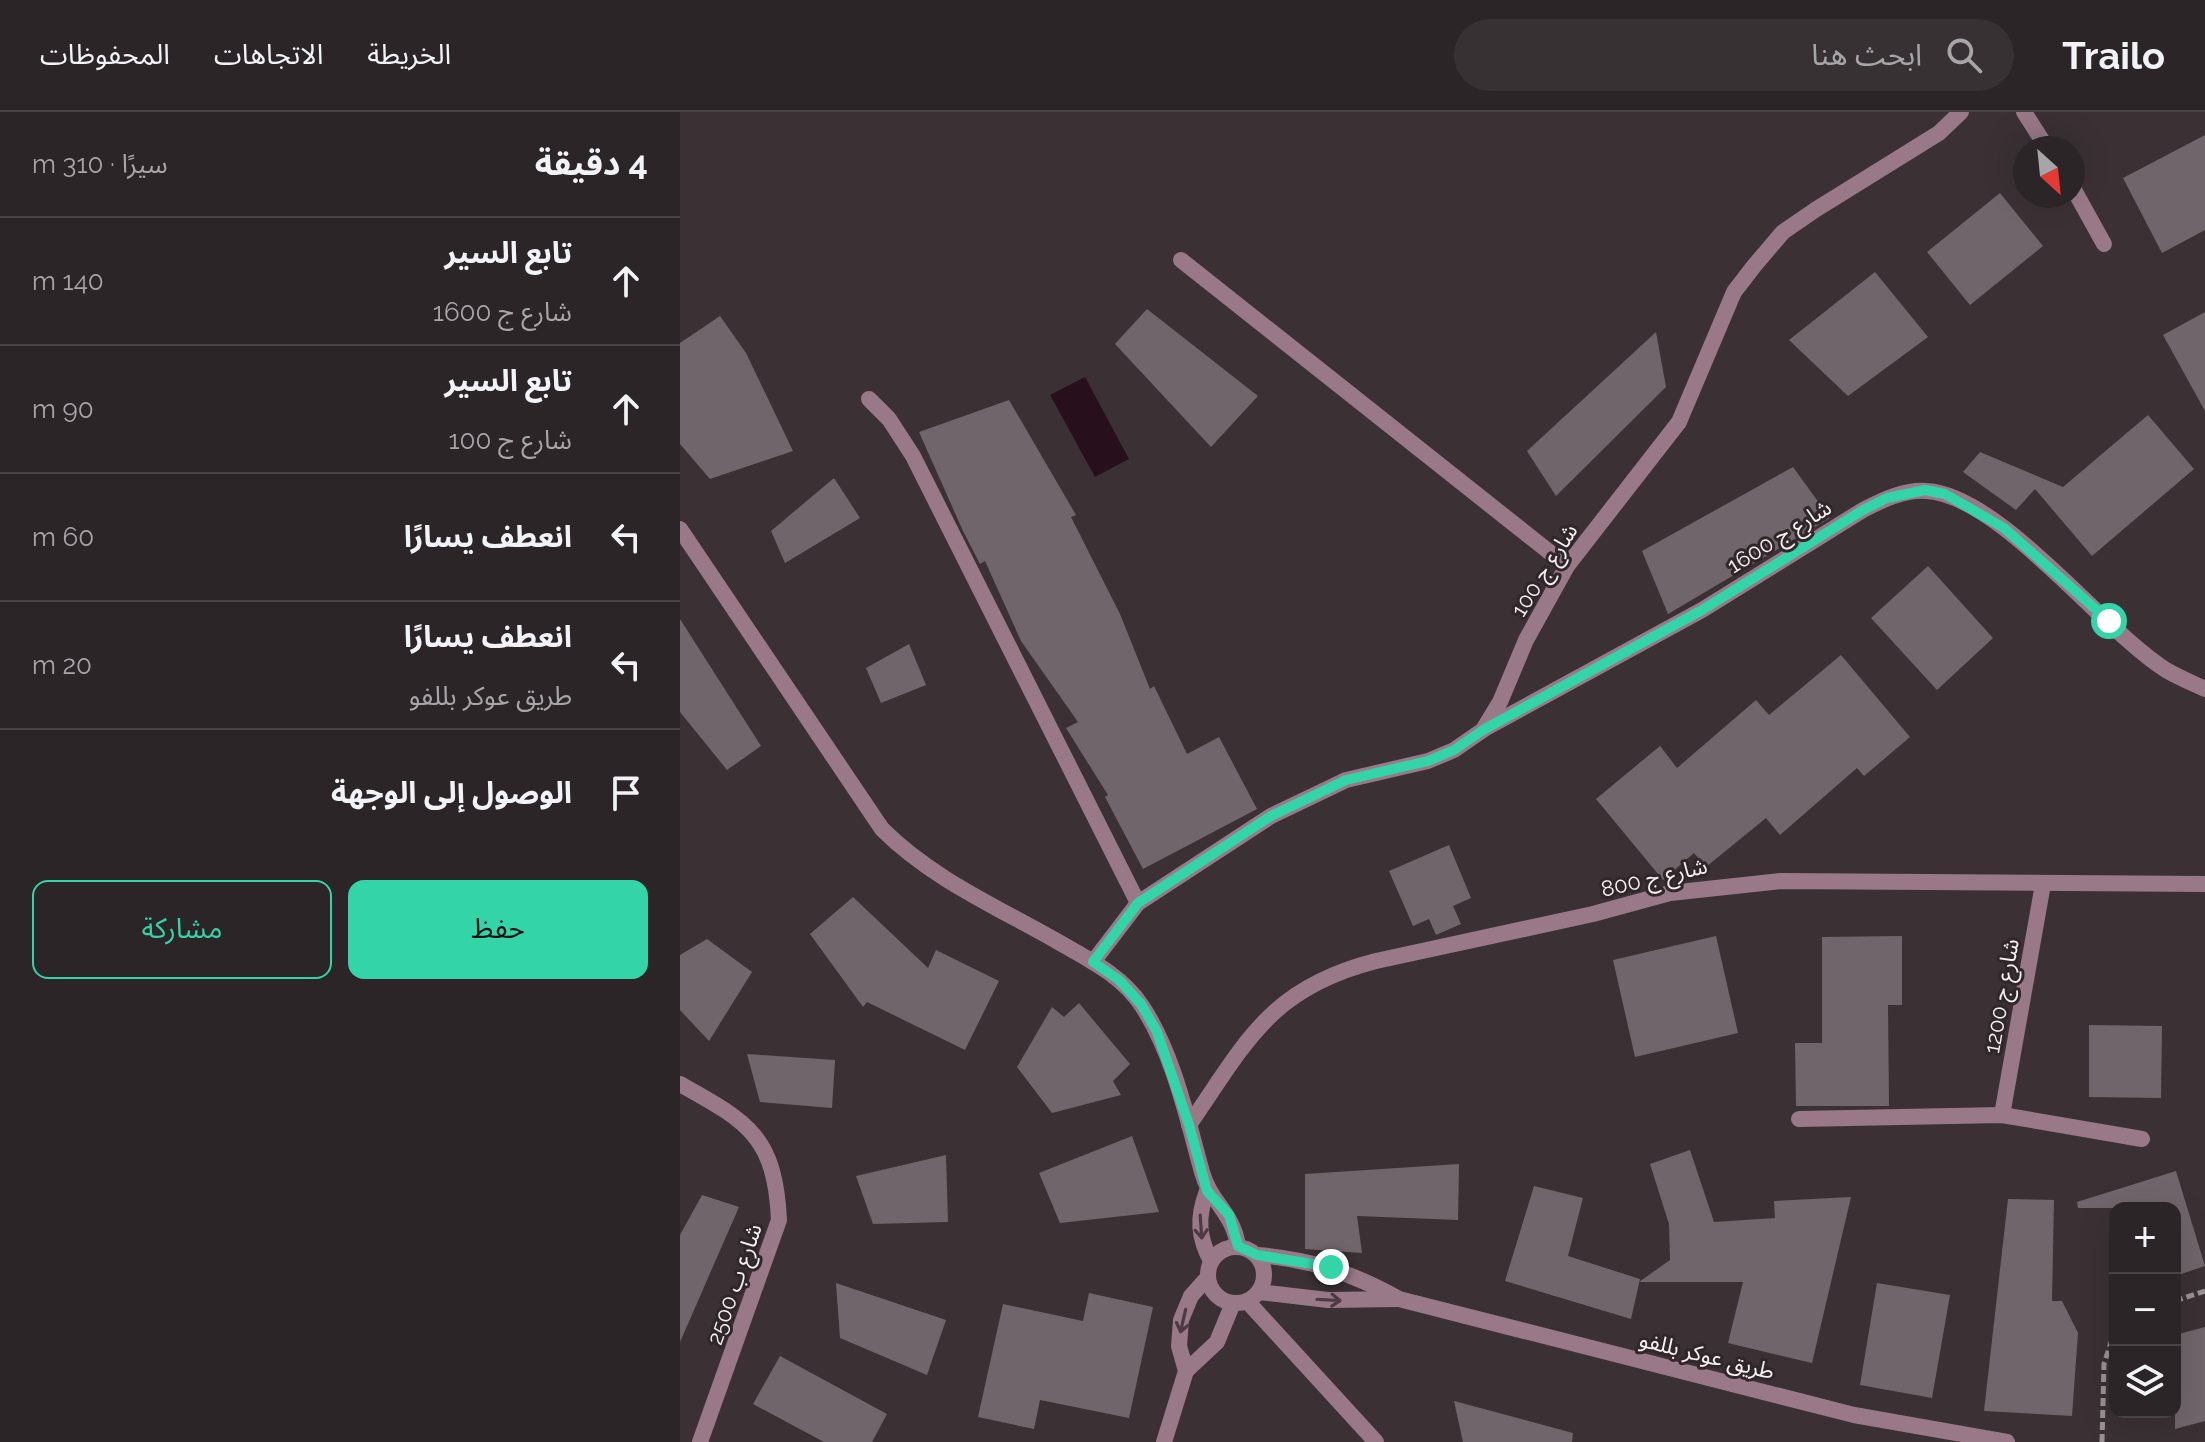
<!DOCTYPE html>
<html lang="ar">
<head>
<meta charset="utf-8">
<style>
  body { margin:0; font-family:Raleway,"Noto Sans Arabic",sans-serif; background:#383134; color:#f1f3f6; direction:rtl }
  .controls { position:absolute; right:24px; bottom:24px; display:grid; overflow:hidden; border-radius:16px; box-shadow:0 8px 32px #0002 }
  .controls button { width:72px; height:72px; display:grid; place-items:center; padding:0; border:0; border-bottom:2px solid #484245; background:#2c2528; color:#f1f3f6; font:40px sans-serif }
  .compass { position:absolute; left:1333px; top:24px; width:72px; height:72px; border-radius:50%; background:#2c2528; box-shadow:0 8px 32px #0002; rotate:153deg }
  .stop { position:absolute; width:24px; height:24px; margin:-18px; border:6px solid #33d4a8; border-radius:50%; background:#fff }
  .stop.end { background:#33d4a8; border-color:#fff; box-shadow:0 2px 8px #0008 }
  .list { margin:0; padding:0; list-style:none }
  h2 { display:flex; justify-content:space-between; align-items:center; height:104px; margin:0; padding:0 32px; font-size:34px }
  h2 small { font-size:26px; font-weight:400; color:#a6a5a8 }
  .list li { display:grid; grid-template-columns:52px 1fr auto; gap:24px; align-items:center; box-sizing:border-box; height:128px; padding:0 32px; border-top:2px solid #484245 }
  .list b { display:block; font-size:30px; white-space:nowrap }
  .list p { margin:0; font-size:26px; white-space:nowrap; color:#a6a5a8 }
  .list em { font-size:26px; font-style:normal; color:#a6a5a8 }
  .actions { display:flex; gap:16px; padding:24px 32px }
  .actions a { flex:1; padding:18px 0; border:2px solid #33d4a8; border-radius:16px; text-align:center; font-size:28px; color:#33d4a8 }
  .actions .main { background:#33d4a8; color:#111 }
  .icon { flex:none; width:44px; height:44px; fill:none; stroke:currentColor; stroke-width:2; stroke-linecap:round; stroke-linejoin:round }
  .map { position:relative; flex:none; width:1525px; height:1330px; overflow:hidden; direction:ltr }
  header { display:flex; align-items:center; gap:48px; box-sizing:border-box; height:112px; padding:0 40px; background:#2c2528; border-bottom:2px solid #484245 }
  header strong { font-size:38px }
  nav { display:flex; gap:44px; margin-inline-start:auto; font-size:28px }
  .search { width:560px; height:72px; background:#383134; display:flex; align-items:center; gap:20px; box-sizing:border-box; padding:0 28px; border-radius:44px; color:#a6a5a8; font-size:30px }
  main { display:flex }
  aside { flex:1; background:#2c2528 }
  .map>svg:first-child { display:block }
  .water { fill:#27101c }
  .building { fill:#70656a }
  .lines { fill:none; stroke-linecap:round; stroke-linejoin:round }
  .path { stroke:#999195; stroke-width:5; stroke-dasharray:8 4; stroke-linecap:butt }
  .service { stroke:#997988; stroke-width:16 }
  .minor { stroke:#997988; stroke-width:16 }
  .tertiary { stroke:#997988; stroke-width:16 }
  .oneway { stroke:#4a3c42 }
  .route { stroke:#33d4a8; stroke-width:10 }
  .labels { text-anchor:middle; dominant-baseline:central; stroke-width:6; stroke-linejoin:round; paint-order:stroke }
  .street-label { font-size:22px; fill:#f7f1f4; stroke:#30272b }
</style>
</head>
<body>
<header>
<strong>Trailo</strong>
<div class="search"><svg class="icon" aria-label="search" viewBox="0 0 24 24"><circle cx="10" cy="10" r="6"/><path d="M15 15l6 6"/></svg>ابحث هنا</div>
<nav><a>الخريطة</a><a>الاتجاهات</a><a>المحفوظات</a></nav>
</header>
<main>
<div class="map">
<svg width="1525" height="1330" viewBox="0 0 1525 1330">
  <rect width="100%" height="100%" fill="#3b3135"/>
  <polygon class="water" points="405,265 449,347 415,365 370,283"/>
  <g class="building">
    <polygon points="1525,23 1525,118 1482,141 1443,66"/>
    <polygon points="1320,81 1363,134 1290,193 1247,140"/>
    <polygon points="1195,160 1248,225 1168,284 1109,228"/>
    <polygon points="467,197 578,284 531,335 435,232"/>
    <polygon points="1525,200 1525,299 1483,223"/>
    <polygon points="40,204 66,241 113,339 30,367 0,332 0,231"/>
    <polygon points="976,220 986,275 876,384 847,339"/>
    <polygon points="329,288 396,403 391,405 440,502 470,577 474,574 507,642 539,625 577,697 463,757 425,685 428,683 386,616 398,610 341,529 305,449 300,452 283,419 239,320"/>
    <polygon points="1468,303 1514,357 1412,444 1355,377 1336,398 1283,360 1300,340 1383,375"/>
    <polygon points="1113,355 1150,406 988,502 962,439"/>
    <polygon points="154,366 180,406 105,451 91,419"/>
    <polygon points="1248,454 1313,526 1257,578 1191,506"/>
    <polygon points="0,507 81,634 47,658 0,600"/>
    <polygon points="229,532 246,573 201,591 186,556"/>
    <polygon points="1161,543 1230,625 1184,664 1177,656 1100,723 1086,706 1026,755 1014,741 983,768 916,687 980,634 997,656 1076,588 1089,603"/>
    <polygon points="769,733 791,786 773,794 781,812 756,823 749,807 733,814 709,759"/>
    <polygon points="173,785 248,856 256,838 319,869 285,938 187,890 183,895 130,822"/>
    <polygon points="1036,824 1058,921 955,945 933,848"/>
    <polygon points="1222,824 1222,893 1208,893 1209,994 1116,994 1115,931 1142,931 1142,825"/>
    <polygon points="27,827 72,860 29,929 0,898 0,843"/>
    <polygon points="399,891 450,952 433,969 441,983 372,1001 337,955 372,895 384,905"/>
    <polygon points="1409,913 1482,914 1481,986 1409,985"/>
    <polygon points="67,942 155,948 152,996 80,990"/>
    <polygon points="452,1024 479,1100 380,1111 359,1061"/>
    <polygon points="1010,1038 1034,1110 1095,1106 1094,1089 1171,1085 1132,1251 1048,1231 1063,1170 959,1170 990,1148 989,1112 970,1052"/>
    <polygon points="266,1043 268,1110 193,1112 176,1064"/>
    <polygon points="779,1052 778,1108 677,1104 682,1141 625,1137 625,1062"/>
    <polygon points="1496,1059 1525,1154 1495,1164 1495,1096 1398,1096 1397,1090"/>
    <polygon points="854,1074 903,1086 888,1144 960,1167 951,1207 825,1169"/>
    <polygon points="22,1083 59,1095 0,1230 0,1123"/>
    <polygon points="1328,1087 1374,1088 1372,1189 1382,1189 1398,1221 1392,1304 1304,1299"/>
    <polygon points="156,1171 266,1208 247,1263 160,1226"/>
    <polygon points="1197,1171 1270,1183 1252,1286 1180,1273"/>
    <polygon points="409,1181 473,1195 449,1306 360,1288 354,1317 298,1305 323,1192 403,1209"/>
    <polygon points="1525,1215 1525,1309 1495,1317 1495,1223"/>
    <polygon points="100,1244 207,1302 192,1330 144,1330 73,1292"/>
    <polygon points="774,1289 893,1321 892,1330 783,1330"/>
  </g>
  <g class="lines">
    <g class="path">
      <polyline points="1495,1189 1525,1179"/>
      <polyline points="1422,1330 1424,1252 1435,1218"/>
    </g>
    <g class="service">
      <polyline points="1344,0 1367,36"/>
      <polyline points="1393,76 1424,132"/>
    </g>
    <g class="minor">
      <polyline points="501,148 887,454"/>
      <polyline points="189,287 209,307 233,344 458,791"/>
      <path d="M804 617 1022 498 1183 398C1202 388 1225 377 1247 379 1321 384 1422 518 1486 558 1498 565 1512 571 1525 577"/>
      <polyline points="413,850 458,791 591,704 666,668 748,649 774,638 803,618 820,590 846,528 887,454 999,310 1054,180 1074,154 1103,120 1135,98 1259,21 1281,0"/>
      <path d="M0 972C68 1010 95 1024 99 1108L20 1330"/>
      <polyline points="1322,1003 1363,772"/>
      <polyline points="1119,1007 1322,1003 1462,1027"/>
      <path d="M509 1013C567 929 590 876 696 849L913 802 990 781 1101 769 1525 772"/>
      <polyline points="567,1189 696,1330"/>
    </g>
    <g class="tertiary">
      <path d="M0 417 202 717C251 766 315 794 375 828 406 846 442 863 462 894 493 941 507 1006 522 1060 530 1090 553 1100 558 1134"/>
      <path d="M527 1079C517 1105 518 1125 531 1149"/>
      <circle cx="556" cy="1163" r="28"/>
      <path d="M577 1143C630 1147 673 1161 719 1187L1174 1303 1327 1330"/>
      <polyline points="579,1180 648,1188 718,1187"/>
      <polyline points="506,1259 537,1230 553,1191"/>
      <polyline points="484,1330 506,1259 499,1234 501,1208 511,1184 528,1165"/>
    </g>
  </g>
  <defs><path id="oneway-shaft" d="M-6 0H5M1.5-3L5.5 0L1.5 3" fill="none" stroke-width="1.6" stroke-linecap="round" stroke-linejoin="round" transform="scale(2)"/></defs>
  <g class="oneway">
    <use href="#oneway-shaft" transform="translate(521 1115) rotate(86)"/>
    <use href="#oneway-shaft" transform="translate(649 1188) rotate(3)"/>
    <use href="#oneway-shaft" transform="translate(503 1209) rotate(103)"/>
  </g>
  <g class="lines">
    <polyline class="route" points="651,1155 577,1143 558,1134 549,1103 527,1079 509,1013 477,920 461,892 439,868 413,850 458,791 591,704 666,668 748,649 774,638 803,618 1022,498 1183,398 1207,386 1245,378 1265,382 1324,416 1429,509"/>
  </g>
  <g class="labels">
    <g class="street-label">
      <text transform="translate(1099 424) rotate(-32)">شارع ج 1600</text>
      <text transform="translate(864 458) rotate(-58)">شارع ج 100</text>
      <text transform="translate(974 765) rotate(-13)">شارع ج 800</text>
      <text transform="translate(1321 884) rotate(-80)">شارع ج 1200</text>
      <text transform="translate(54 1172) rotate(-71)">شارع ب 2500</text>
      <text transform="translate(1027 1243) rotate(14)">طريق عوكر بللفو</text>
    </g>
  </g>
</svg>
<div class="controls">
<button>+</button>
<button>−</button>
<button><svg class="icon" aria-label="layers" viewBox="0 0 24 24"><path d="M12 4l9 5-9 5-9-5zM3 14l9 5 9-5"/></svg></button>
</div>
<svg class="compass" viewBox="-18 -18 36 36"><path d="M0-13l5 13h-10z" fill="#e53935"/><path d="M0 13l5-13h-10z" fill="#a6a5a8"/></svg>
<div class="stop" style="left:1429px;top:509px"></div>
<div class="stop end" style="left:651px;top:1155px"></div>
</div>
<aside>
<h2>4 دقيقة<small>سيرًا · 310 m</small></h2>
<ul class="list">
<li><svg class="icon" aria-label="ahead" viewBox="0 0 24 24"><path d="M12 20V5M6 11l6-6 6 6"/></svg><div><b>تابع السير</b><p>شارع ج 1600</p></div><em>140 m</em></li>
<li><svg class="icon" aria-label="ahead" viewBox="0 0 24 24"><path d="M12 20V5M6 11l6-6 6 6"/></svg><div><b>تابع السير</b><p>شارع ج 100</p></div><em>90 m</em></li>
<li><svg class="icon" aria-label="left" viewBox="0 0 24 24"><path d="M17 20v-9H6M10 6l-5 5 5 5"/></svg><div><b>انعطف يسارًا</b></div><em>60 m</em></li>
<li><svg class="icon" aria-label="left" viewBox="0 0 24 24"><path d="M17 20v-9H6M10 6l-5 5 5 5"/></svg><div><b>انعطف يسارًا</b><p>طريق عوكر بللفو</p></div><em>20 m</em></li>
<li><svg class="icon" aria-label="arrive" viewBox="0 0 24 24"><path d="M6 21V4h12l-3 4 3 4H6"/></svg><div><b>الوصول إلى الوجهة</b></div></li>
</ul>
<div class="actions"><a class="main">حفظ</a><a>مشاركة</a></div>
</aside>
</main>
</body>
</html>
